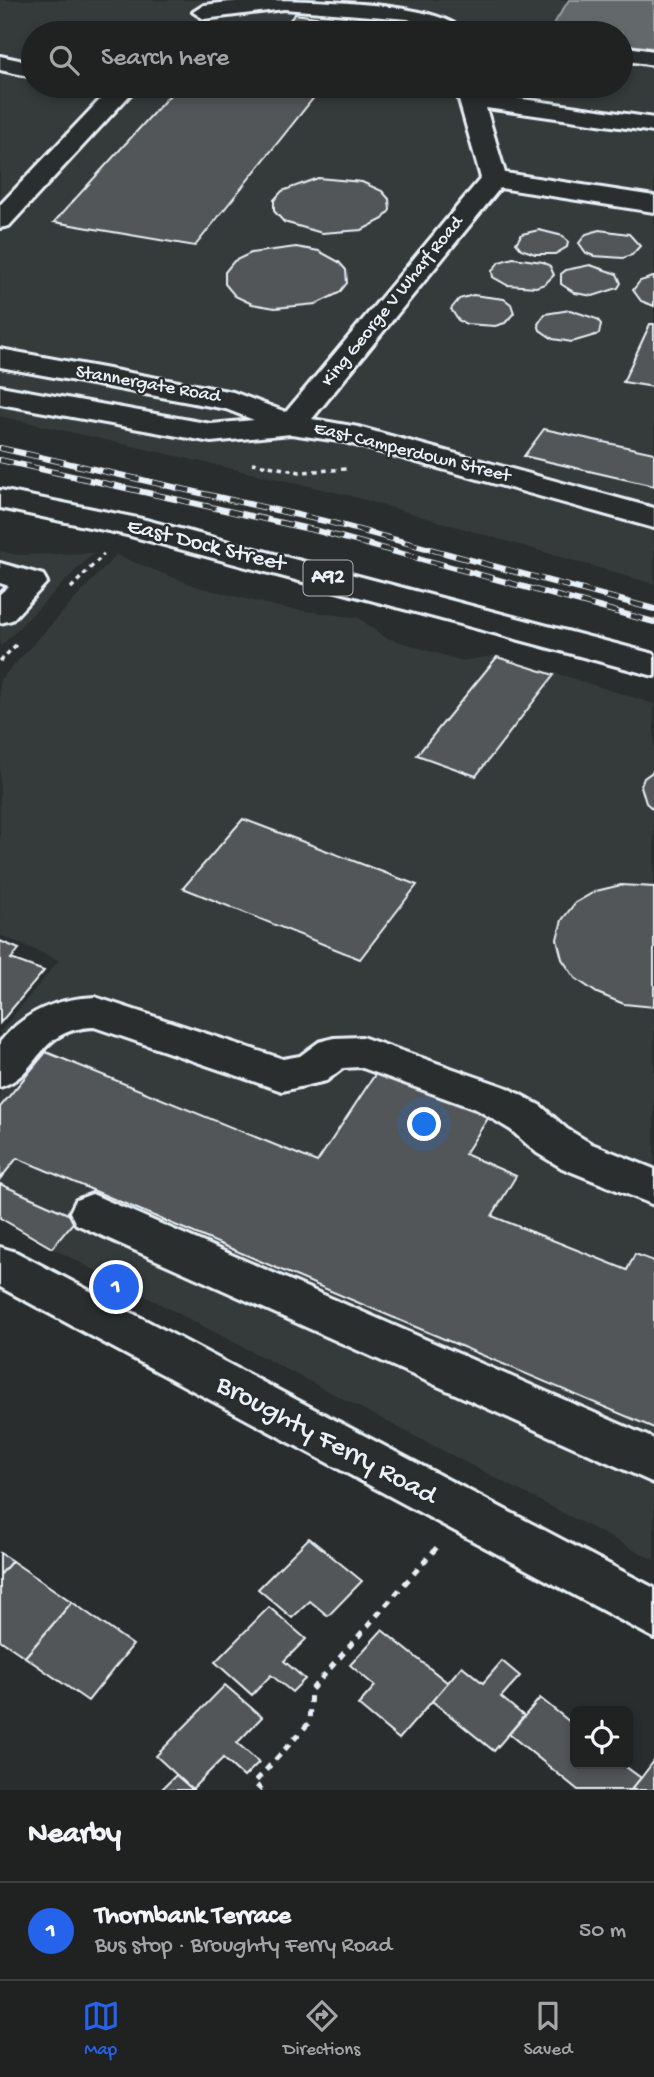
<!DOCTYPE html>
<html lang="en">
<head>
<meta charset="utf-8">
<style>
  body { margin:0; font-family:"Gochi Hand",sans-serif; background:#2d2f2f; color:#f1f3f6 }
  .controls { position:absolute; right:21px; bottom:21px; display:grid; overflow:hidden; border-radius:10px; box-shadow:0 4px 10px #0003 }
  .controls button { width:63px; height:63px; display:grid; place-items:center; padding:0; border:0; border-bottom:2px solid #3d3f40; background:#202222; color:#f1f3f6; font:35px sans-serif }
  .you { position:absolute; left:425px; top:1125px; width:24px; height:24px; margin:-18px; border:5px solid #fff; border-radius:50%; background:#1a73e8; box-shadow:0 0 0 10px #1a73e833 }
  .badge { display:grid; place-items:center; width:46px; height:46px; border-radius:50%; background:#2563eb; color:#fff; font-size:23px; font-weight:700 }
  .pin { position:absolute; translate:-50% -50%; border:4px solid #fff; box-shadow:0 2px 7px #0006 }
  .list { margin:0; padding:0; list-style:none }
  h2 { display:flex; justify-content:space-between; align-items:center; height:91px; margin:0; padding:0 28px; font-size:30px }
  h2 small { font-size:23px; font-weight:400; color:#a2a4a5 }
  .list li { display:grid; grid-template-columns:46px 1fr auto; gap:21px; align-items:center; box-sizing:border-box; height:98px; padding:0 28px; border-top:2px solid #3d3f40 }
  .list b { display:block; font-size:26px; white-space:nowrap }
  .list p { margin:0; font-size:23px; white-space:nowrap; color:#a2a4a5 }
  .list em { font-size:23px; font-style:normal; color:#a2a4a5 }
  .icon { flex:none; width:38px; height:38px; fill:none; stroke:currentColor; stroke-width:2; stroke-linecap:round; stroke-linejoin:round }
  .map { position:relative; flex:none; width:654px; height:1790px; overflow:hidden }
  .search { position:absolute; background:#202222; box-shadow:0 4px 10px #0003; left:21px; right:21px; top:21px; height:77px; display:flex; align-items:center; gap:18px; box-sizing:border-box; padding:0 24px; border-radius:38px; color:#a2a4a5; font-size:26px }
  .sheet { height:189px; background:#202222 }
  nav { display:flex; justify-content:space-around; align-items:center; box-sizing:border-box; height:98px; border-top:2px solid #3d3f40; background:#202222; font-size:19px; color:#a2a4a5 }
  nav a { display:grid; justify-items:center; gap:4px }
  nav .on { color:#2563eb }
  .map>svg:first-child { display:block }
  .built { fill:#363a3b }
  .water { fill:#63686b; stroke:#989fa3; stroke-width:2 }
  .building { fill:#535759; stroke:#e8f1f8; stroke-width:2 }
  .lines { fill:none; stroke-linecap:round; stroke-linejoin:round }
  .minor-casing { stroke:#e8f1f8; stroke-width:6 }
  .highway-casing { stroke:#e8f1f8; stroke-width:6 }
  .path-far1 { stroke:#e8f1f8; stroke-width:3.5; stroke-dasharray:4.5 4.5; stroke-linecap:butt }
  .path { stroke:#e8f1f8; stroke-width:5; stroke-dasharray:7 7; stroke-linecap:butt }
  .minor { fill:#2a2d2e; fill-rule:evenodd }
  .highway { fill:#2a2d2e; fill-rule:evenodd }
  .rail-casing { stroke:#e8f1f8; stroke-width:6 }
  .rail { stroke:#2a2d2e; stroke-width:4.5; stroke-dasharray:13; stroke-linecap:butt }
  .labels { text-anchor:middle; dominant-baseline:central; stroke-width:5; stroke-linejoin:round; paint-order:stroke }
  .far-street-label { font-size:19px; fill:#e8f1f8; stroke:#2a2d2e }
  .shield { fill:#2a2d2e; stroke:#afb6bb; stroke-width:2 }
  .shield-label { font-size:21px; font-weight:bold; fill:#e8f1f8 }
  .street-label { font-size:23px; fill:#e8f1f8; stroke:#2a2d2e }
  .near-street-label { font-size:28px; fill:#e8f1f8; stroke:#2a2d2e }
</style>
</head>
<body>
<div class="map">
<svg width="654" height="1790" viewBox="0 0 654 1790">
  <rect width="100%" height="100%" fill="#2a2d2e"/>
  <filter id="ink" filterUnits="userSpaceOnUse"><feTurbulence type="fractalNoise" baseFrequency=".0143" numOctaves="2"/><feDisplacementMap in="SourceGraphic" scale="14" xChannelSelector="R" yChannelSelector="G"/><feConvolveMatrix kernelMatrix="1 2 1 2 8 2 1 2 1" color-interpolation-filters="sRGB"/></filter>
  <g filter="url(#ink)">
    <g class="built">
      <polygon points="0,0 569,0 548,33 33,33 33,86 621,86 621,44 654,48 654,584 348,495 0,416"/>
      <polygon points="0,551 17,555 93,553 0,647"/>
      <polygon points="116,555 195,586 282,608 359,618 384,637 462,661 498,655 654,704 654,1560 52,1248 0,1218 0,1032 59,960 0,935 0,680"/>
    </g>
    <polygon class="water" points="569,0 654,0 654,48 621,44 621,33 548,33"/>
    <g class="building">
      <polygon points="295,14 372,25 365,33 278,33"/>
      <polygon points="232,27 276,33 226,33"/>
      <polygon points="178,86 323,86 195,246 54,222"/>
      <polygon points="318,178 362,182 382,191 389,199 390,210 383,219 362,230 322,233 284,222 274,211 274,200 282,191"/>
      <polygon points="539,230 563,236 568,242 567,247 555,254 535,254 521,249 516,243 522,234"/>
      <polygon points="599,230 629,234 640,246 632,255 623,258 594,256 586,253 579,243 586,234"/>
      <polygon points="296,247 319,251 339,262 346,270 347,283 339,293 316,304 275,308 252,304 235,296 225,284 225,272 234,261 251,253"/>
      <polygon points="513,258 543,262 550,266 554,275 545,284 536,287 507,285 493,277 492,271 499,262"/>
      <polygon points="590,265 617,274 621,283 618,288 593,296 575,293 561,284 561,274 566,270"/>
      <polygon points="653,277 654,277 654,306 641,301 633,290 640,281"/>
      <polygon points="473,295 504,299 511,304 514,313 505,323 495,326 466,324 458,320 451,309 459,299"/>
      <polygon points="570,310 597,319 601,324 599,334 572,342 553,339 540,330 538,324 545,314"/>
      <polygon points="650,324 654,324 654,387 623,382"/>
      <polygon points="544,429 654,453 654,486 524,456"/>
      <polygon points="497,657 554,675 476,776 417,755"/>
      <polygon points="654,771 654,810 646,803 641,786 644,778"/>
      <polygon points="243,819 417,885 360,959 183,888"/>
      <polygon points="621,885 654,887 654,1007 624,1004 597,993 575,978 562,959 557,939 562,920 575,903 596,891"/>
      <polygon points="0,941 19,949 11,959 44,971 0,1023"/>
      <polygon points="46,1052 317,1162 380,1067 494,1109 465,1154 516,1176 492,1216 627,1270 635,1254 654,1261 654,1428 17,1158 0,1179 0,1107"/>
      <polygon points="0,1184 77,1218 52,1248 0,1218"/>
      <polygon points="309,1538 362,1581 328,1616 310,1601 292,1618 258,1589"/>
      <polygon points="0,1553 12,1561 0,1575"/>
      <polygon points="12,1561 72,1602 25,1657 0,1640 0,1575"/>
      <polygon points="72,1602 133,1645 88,1701 25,1657"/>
      <polygon points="269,1607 306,1639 284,1661 305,1679 292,1692 271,1675 252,1695 215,1662"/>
      <polygon points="382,1630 448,1683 399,1739 358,1705 375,1686 350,1665"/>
      <polygon points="502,1661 520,1676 501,1697 524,1716 494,1751 432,1701 462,1666 483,1683"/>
      <polygon points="225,1685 262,1717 237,1743 259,1762 244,1777 223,1758 192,1789 156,1756"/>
      <polygon points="540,1698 575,1726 575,1764 622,1764 641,1778 631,1790 578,1790 509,1734"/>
      <polygon points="654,1761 654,1790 631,1790 641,1778"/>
      <polygon points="176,1775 192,1789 193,1790 161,1790"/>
    </g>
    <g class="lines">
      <defs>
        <g id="minor">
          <path d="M246 0C287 0 446 0 464 33H440L408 19 284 9 204 19 193 12 204 5Z"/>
          <polygon points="621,46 654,51 654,65 621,60"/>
          <polygon points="0,56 33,63 33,77 0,70"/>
          <polygon points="113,86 138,86 9,226 0,228 0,205"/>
          <polygon points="455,86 479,86 481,93 654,118 654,132 486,108 505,173 654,196 654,212 500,188 312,419 358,427 654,508 654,528 345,442 291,434 211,442 0,404 0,386 211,424 254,420 226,409 0,367 0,349 233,392 286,412 481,178"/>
          <polygon points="0,563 43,575 47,582 12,620 0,623 0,594 9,586 0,583"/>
          <path d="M95 997 283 1059 300 1056 319 1042 334 1038 362 1037 508 1088 541 1106 567 1129 592 1144 654 1169V1205L562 1168 537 1153 511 1130 478 1110 360 1067 343 1068 326 1081 282 1091 94 1027C35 1029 42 1074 0 1087V1042C26 1011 55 999 95 997Z"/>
          <polygon points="92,1194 654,1439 654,1483 76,1224 70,1212 76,1200"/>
          <polygon points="0,1247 16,1252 654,1588 654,1638 0,1287"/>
        </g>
        <polygon id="highway" points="0,490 142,519 654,654 654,676 127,535 0,508"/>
      </defs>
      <use href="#minor" class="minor-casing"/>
      <use href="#highway" class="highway-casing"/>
      <g class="path-far1">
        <polyline points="252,463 300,472 347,469"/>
        <polyline points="71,588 104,554"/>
        <polyline points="0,661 16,645"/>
      </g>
      <polyline class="path" points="262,1790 254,1783 309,1723 311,1690 438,1546"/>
      <use href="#minor" class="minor"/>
      <use href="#highway" class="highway"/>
      <defs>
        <g id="rail">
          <polyline points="0,448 329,522 654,609"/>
          <polyline points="0,460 318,531 654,622"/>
        </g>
      </defs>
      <use href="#rail" class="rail-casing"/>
      <use href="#rail" class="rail"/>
    </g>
  </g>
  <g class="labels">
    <g class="far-street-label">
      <text transform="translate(393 302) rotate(-51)">King George V Wharf Road</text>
      <text transform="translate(148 385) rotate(10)">Stannergate Road</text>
      <text transform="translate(412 453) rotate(14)">East Camperdown Street</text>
    </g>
    <rect class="shield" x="303.5" y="560.5" width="49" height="35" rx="5"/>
    <g class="shield-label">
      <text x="328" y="578">A92</text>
    </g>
    <g class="street-label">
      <text transform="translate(206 546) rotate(14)">East Dock Street</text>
    </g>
    <g class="near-street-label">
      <text transform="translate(326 1441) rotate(28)">Broughty Ferry Road</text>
    </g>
  </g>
</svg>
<div class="controls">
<button><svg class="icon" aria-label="locate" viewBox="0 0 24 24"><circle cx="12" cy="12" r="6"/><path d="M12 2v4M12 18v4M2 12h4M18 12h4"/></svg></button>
</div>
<div class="you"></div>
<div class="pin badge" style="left:116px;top:1287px">1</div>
<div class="search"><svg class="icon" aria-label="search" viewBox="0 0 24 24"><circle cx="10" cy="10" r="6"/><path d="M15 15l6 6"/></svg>Search here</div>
</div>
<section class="sheet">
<h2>Nearby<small></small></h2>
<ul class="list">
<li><span class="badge">1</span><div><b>Thornbank Terrace</b><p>Bus stop · Broughty Ferry Road</p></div><em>50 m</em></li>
</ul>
</section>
<nav>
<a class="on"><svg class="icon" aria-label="map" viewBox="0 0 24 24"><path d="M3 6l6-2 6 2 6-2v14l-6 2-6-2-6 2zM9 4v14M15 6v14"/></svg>Map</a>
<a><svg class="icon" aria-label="directions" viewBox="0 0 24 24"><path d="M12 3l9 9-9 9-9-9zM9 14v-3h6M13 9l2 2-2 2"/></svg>Directions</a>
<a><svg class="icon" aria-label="saved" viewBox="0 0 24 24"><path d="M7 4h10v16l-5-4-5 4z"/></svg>Saved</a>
</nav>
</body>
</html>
